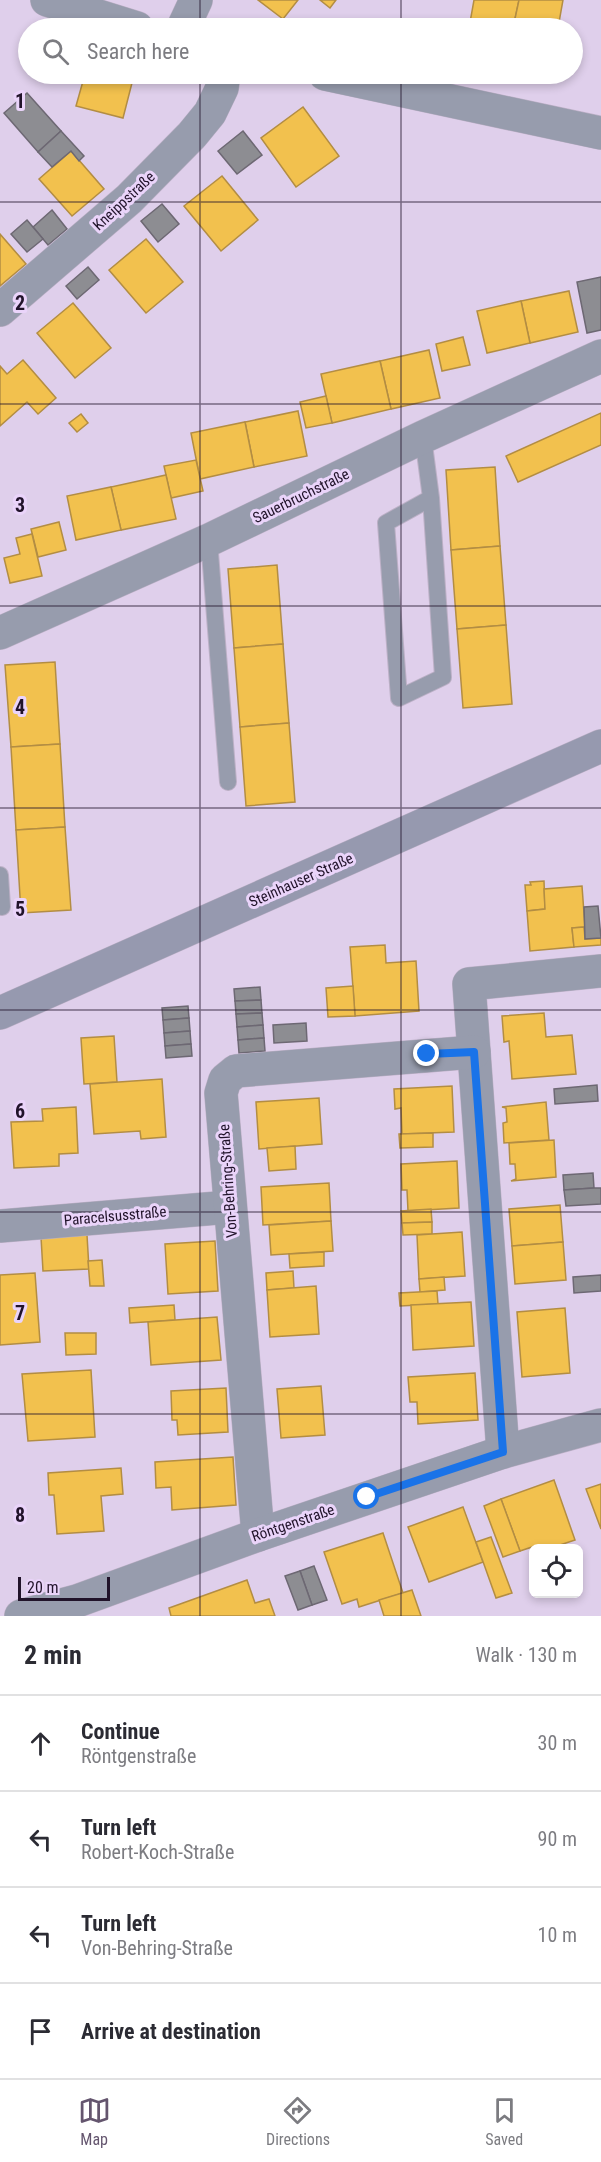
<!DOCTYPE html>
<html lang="en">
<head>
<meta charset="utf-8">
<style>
  body { margin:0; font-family:"Roboto Condensed",sans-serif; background:#f2f2f3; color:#2b2b33 }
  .controls { position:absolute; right:18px; bottom:18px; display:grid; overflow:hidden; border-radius:9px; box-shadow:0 3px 9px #0003 }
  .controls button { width:54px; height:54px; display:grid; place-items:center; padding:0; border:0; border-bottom:2px solid #e1e1e2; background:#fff; color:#2b2b33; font:30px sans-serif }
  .scale { position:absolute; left:18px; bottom:15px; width:92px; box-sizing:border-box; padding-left:6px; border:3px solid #21132a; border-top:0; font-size:16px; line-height:21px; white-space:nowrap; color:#21132a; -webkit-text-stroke:4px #ead4fa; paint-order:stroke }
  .stop { position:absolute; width:18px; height:18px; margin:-14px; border:4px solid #1a73e8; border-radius:50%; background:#fff }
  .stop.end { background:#1a73e8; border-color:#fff; box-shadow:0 2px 6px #0008 }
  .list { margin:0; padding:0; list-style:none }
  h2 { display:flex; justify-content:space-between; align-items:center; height:78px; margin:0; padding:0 24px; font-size:26px }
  h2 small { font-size:20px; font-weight:400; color:#7c7c81 }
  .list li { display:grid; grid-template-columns:39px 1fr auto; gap:18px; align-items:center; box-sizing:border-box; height:96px; padding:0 24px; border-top:2px solid #e1e1e2 }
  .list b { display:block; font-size:22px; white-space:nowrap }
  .list p { margin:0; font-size:20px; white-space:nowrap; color:#7c7c81 }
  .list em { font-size:20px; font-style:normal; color:#7c7c81 }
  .icon { flex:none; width:33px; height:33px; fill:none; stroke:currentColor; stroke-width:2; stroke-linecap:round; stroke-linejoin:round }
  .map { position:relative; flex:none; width:601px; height:1616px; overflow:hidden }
  .search { position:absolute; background:#fff; box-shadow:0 3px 9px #0003; left:18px; right:18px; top:18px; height:66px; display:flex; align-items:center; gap:15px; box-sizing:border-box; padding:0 21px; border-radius:33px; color:#7c7c81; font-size:22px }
  .sheet { height:462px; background:#fff }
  nav { display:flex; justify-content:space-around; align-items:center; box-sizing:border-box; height:84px; border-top:2px solid #e1e1e2; background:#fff; font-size:16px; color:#7c7c81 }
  nav a { display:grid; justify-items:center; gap:3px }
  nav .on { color:#64556e }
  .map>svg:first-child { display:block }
  .homes { fill:#f2c14e; stroke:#b38d43; stroke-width:1.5 }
  .industry { fill:#8d8d92; stroke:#6d6873; stroke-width:1.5 }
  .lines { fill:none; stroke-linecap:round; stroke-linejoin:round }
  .lane-casing { stroke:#bcb0c6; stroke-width:18 }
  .street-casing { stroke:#bcb0c6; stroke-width:34 }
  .secondary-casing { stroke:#bcb0c6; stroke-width:34 }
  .lane { stroke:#979cad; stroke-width:16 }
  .street { stroke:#979cad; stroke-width:33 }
  .secondary { stroke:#9699af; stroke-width:33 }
  .route { stroke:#1a73e8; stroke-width:8 }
  .grid { fill:none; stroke:#21132a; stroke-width:1.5; stroke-opacity:0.55 }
  .labels { text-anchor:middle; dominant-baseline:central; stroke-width:6; stroke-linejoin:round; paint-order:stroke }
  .street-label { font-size:15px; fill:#21132a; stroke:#ead4fa }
  .grid-label { font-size:20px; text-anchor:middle; font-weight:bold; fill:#21132a; stroke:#ead4fa; stroke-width:6; stroke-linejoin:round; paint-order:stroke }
</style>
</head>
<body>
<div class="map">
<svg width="601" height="1616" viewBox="0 0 601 1616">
  <rect width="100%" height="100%" fill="#dfcfeb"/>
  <g class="homes">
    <polygon points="258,0 298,0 283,19"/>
    <polygon points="320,0 336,0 330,8"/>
    <polygon points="474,0 519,0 513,28 469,28"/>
    <polygon points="519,0 563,0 558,28 513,28"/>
    <polygon points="85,74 113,74 133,79 123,118 76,106"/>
    <polygon points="303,107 339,156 296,187 261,138"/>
    <polygon points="71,151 104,189 72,216 39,179"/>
    <polygon points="222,176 258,220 221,251 184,206"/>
    <polygon points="0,234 26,264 0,286"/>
    <polygon points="146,239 183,282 146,313 109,270"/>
    <polygon points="569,291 578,332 530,343 521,301"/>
    <polygon points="521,301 530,343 487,353 477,311"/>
    <polygon points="73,303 111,348 75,378 37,333"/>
    <polygon points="463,337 470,365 442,371 436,344"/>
    <polygon points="429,350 440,398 391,409 380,361"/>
    <polygon points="23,360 56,398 38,414 27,402 0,426 0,366 7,374"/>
    <polygon points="380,361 391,409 332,423 321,374"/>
    <polygon points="326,396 332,423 306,428 300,402"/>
    <polygon points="298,411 307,456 254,467 245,422"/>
    <polygon points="601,413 601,445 518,482 506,456"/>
    <polygon points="81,414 88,423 77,432 69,423"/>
    <polygon points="245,422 254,467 200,479 191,433"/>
    <polygon points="196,460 203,491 171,498 164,466"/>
    <polygon points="495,467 500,546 451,550 446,470"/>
    <polygon points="166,475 176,519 121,530 111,487"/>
    <polygon points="111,487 121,530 76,540 67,496"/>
    <polygon points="59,522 66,550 38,557 31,529"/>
    <polygon points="32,534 42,576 10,583 4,558 20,554 16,538"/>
    <polygon points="500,546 506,625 457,629 451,550"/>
    <polygon points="277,565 283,644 234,648 228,569"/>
    <polygon points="506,625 512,704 463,708 457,629"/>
    <polygon points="283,644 289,723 240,727 234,648"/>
    <polygon points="55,662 60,744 11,747 5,665"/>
    <polygon points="289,723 295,802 246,806 240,727"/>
    <polygon points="60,744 65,827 16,830 11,747"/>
    <polygon points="65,827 71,910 21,913 16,830"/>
    <polygon points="544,881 545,909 527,911 525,885 531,885 530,882"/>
    <polygon points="582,886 585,927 572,928 574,947 530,951 527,911 545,909 544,889"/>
    <polygon points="584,927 585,939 601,938 601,945 574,947 572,928"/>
    <polygon points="385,945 386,963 416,961 419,1011 355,1016 350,947"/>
    <polygon points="353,986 355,1016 328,1017 326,988"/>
    <polygon points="544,1013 546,1037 572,1035 576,1074 512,1079 509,1041 504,1042 502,1016"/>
    <polygon points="114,1036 117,1082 84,1084 81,1038"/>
    <polygon points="162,1079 166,1137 141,1139 140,1131 94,1134 90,1084"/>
    <polygon points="452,1086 454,1132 402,1134 401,1108 395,1109 394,1089"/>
    <polygon points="319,1098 322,1144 259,1149 256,1102"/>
    <polygon points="546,1102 549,1140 504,1143 503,1123 507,1122 506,1108 502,1107"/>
    <polygon points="76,1107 78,1153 59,1154 59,1166 14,1168 11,1122 43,1121 42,1109"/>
    <polygon points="433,1133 433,1147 400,1148 399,1134"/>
    <polygon points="554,1140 556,1177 511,1181 516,1179 515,1164 510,1164 509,1143"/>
    <polygon points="295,1146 296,1169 269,1171 267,1148"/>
    <polygon points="457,1161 459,1208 408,1211 407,1190 402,1190 401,1164"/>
    <polygon points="329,1183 331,1221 263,1225 261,1187"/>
    <polygon points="560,1205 563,1242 512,1246 509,1209"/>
    <polygon points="431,1209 432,1222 402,1223 401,1211"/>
    <polygon points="331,1221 333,1251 271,1255 269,1225"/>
    <polygon points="432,1222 432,1234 403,1235 402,1223"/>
    <polygon points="462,1232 465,1276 419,1279 417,1235"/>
    <polygon points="87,1235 89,1269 43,1271 41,1237"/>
    <polygon points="215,1241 218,1291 168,1294 165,1244"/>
    <polygon points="563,1242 566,1280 515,1284 512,1246"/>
    <polygon points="324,1252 324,1266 290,1268 289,1254"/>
    <polygon points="102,1260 104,1286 90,1286 88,1261"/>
    <polygon points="293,1271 294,1288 267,1290 266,1273"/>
    <polygon points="35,1273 40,1342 0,1345 0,1275"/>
    <polygon points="444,1277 445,1290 420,1292 419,1279"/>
    <polygon points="316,1286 319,1334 270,1337 267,1290"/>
    <polygon points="437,1291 438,1304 400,1306 399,1293"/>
    <polygon points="471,1302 474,1346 413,1350 411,1305"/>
    <polygon points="174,1305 175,1320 130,1323 129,1308"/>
    <polygon points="565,1308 570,1373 522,1377 517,1312"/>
    <polygon points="217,1317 221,1360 151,1365 148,1322"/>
    <polygon points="65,1333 96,1333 96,1354 66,1355"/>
    <polygon points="91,1370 95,1437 28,1441 22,1374"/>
    <polygon points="475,1373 478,1420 418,1424 417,1402 410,1402 408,1377"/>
    <polygon points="321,1386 325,1435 281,1438 277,1389"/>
    <polygon points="226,1388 228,1432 178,1435 177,1420 172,1420 171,1391"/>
    <polygon points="233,1457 236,1505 172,1510 171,1487 156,1488 155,1462"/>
    <polygon points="121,1468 123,1494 101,1496 104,1531 57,1534 54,1495 49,1495 48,1473"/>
    <polygon points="554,1480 575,1540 551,1548 536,1548 535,1546 520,1551 501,1499"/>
    <polygon points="601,1484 601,1529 586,1489"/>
    <polygon points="501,1499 520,1551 503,1557 484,1506"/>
    <polygon points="463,1507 483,1562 429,1582 408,1527"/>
    <polygon points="383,1533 403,1593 359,1607 357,1599 342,1604 324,1552"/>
    <polygon points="491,1537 512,1593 496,1598 476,1542"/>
    <polygon points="247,1580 255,1603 269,1599 275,1616 171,1616 169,1608"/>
    <polygon points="412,1590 421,1616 384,1616 379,1600"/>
  </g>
  <g class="industry">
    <polygon points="27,93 61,131 38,152 4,113"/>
    <polygon points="61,131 84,156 79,161 71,151 52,167 38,152"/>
    <polygon points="243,131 262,155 237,174 218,151"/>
    <polygon points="162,204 179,224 158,242 141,221"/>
    <polygon points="52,210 67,229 48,245 33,227"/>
    <polygon points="27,220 43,239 27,252 11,234"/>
    <polygon points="88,267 99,280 77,299 66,286"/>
    <polygon points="601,277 601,330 587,333 577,282"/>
    <polygon points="598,906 601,938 585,939 584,907"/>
    <polygon points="260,987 261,1000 235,1001 234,989"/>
    <polygon points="261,1000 262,1013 236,1014 235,1001"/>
    <polygon points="188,1006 189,1018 163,1020 162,1008"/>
    <polygon points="262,1013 263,1025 237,1027 236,1014"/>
    <polygon points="189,1018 190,1031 164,1033 163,1020"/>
    <polygon points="306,1023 307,1041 274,1043 273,1025"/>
    <polygon points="263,1025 264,1038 238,1040 237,1027"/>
    <polygon points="190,1031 191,1044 165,1046 164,1033"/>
    <polygon points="264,1038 265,1051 239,1053 238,1040"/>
    <polygon points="191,1044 192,1056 166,1058 165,1046"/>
    <polygon points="597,1085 598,1101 555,1104 554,1089"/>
    <polygon points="593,1173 594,1188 564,1190 563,1175"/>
    <polygon points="594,1188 601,1188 601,1204 566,1206 564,1190"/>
    <polygon points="601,1275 601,1291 574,1293 573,1277"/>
    <polygon points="314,1566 327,1600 312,1605 300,1571"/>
    <polygon points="300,1571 312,1605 298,1610 285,1576"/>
  </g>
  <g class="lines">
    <defs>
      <g id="lane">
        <polyline points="423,437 431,498 443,677 399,698 386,523 431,498"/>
        <polyline points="209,540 228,782"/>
        <polyline points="0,875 2,907"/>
      </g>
      <g id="street">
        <polyline points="47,0 137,28"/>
        <polyline points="183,28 196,0"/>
        <polyline points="325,74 601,133"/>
        <polyline points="0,310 129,199 192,135 210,113 222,88 224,74"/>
        <polyline points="0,633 209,540 423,437 601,356"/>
        <polyline points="0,1226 230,1207"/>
        <polyline points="503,1452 469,984 601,971"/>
        <polyline points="258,1535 221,1093 225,1080 236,1071 474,1052"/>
        <polyline points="21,1616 77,1601 258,1535 503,1452 601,1425"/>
      </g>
      <polyline id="secondary" points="0,1013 601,746"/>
    </defs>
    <use href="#lane" class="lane-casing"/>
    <use href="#street" class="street-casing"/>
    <use href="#secondary" class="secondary-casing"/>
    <use href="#lane" class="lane"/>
    <use href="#street" class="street"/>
    <use href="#secondary" class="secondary"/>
  </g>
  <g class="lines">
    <polyline class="route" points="367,1497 503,1452 474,1052 427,1054"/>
  </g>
  <path class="grid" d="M200 0V28M401 0V28M200 74V1616M401 74V1616M0 202H601M0 404H601M0 606H601M0 808H601M0 1010H601M0 1212H601M0 1414H601"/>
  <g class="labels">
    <g class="street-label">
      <text transform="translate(124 201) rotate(-43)">Kneippstraße</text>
      <text transform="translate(301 496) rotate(-26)">Sauerbruchstraße</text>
      <text transform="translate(301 880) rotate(-24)">Steinhauser Straße</text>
      <text transform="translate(228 1181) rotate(-94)">Von-Behring-Straße</text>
      <text transform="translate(115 1216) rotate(-5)">Paracelsusstraße</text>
      <text transform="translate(293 1523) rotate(-19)">Röntgenstraße</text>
    </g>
  </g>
  <g class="grid-label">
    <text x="20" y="108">1</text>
    <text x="20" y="310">2</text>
    <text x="20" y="512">3</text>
    <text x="20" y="714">4</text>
    <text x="20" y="916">5</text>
    <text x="20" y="1118">6</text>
    <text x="20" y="1320">7</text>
    <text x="20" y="1522">8</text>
  </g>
</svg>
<div class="controls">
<button><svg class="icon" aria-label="locate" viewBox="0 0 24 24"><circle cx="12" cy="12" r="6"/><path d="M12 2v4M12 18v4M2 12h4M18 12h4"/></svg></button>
</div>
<div class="scale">20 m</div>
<div class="stop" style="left:367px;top:1497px"></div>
<div class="stop end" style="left:427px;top:1054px"></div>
<div class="search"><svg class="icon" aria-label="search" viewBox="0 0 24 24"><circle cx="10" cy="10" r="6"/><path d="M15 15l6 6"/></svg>Search here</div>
</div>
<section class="sheet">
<h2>2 min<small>Walk · 130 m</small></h2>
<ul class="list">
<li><svg class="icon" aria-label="ahead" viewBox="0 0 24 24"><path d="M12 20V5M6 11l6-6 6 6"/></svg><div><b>Continue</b><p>Röntgenstraße</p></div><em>30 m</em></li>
<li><svg class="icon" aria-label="left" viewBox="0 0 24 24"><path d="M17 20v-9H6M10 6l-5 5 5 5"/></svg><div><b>Turn left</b><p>Robert-Koch-Straße</p></div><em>90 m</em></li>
<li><svg class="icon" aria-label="left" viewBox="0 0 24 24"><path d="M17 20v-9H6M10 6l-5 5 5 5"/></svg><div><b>Turn left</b><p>Von-Behring-Straße</p></div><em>10 m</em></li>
<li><svg class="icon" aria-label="arrive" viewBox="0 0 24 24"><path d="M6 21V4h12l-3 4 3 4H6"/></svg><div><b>Arrive at destination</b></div></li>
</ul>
</section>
<nav>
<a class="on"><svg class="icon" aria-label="map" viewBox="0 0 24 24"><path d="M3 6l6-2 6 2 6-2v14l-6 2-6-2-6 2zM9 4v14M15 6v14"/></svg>Map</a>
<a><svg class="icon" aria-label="directions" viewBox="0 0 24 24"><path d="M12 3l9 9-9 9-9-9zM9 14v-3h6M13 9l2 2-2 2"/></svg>Directions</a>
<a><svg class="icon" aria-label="saved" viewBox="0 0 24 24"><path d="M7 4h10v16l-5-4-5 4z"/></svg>Saved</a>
</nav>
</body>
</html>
